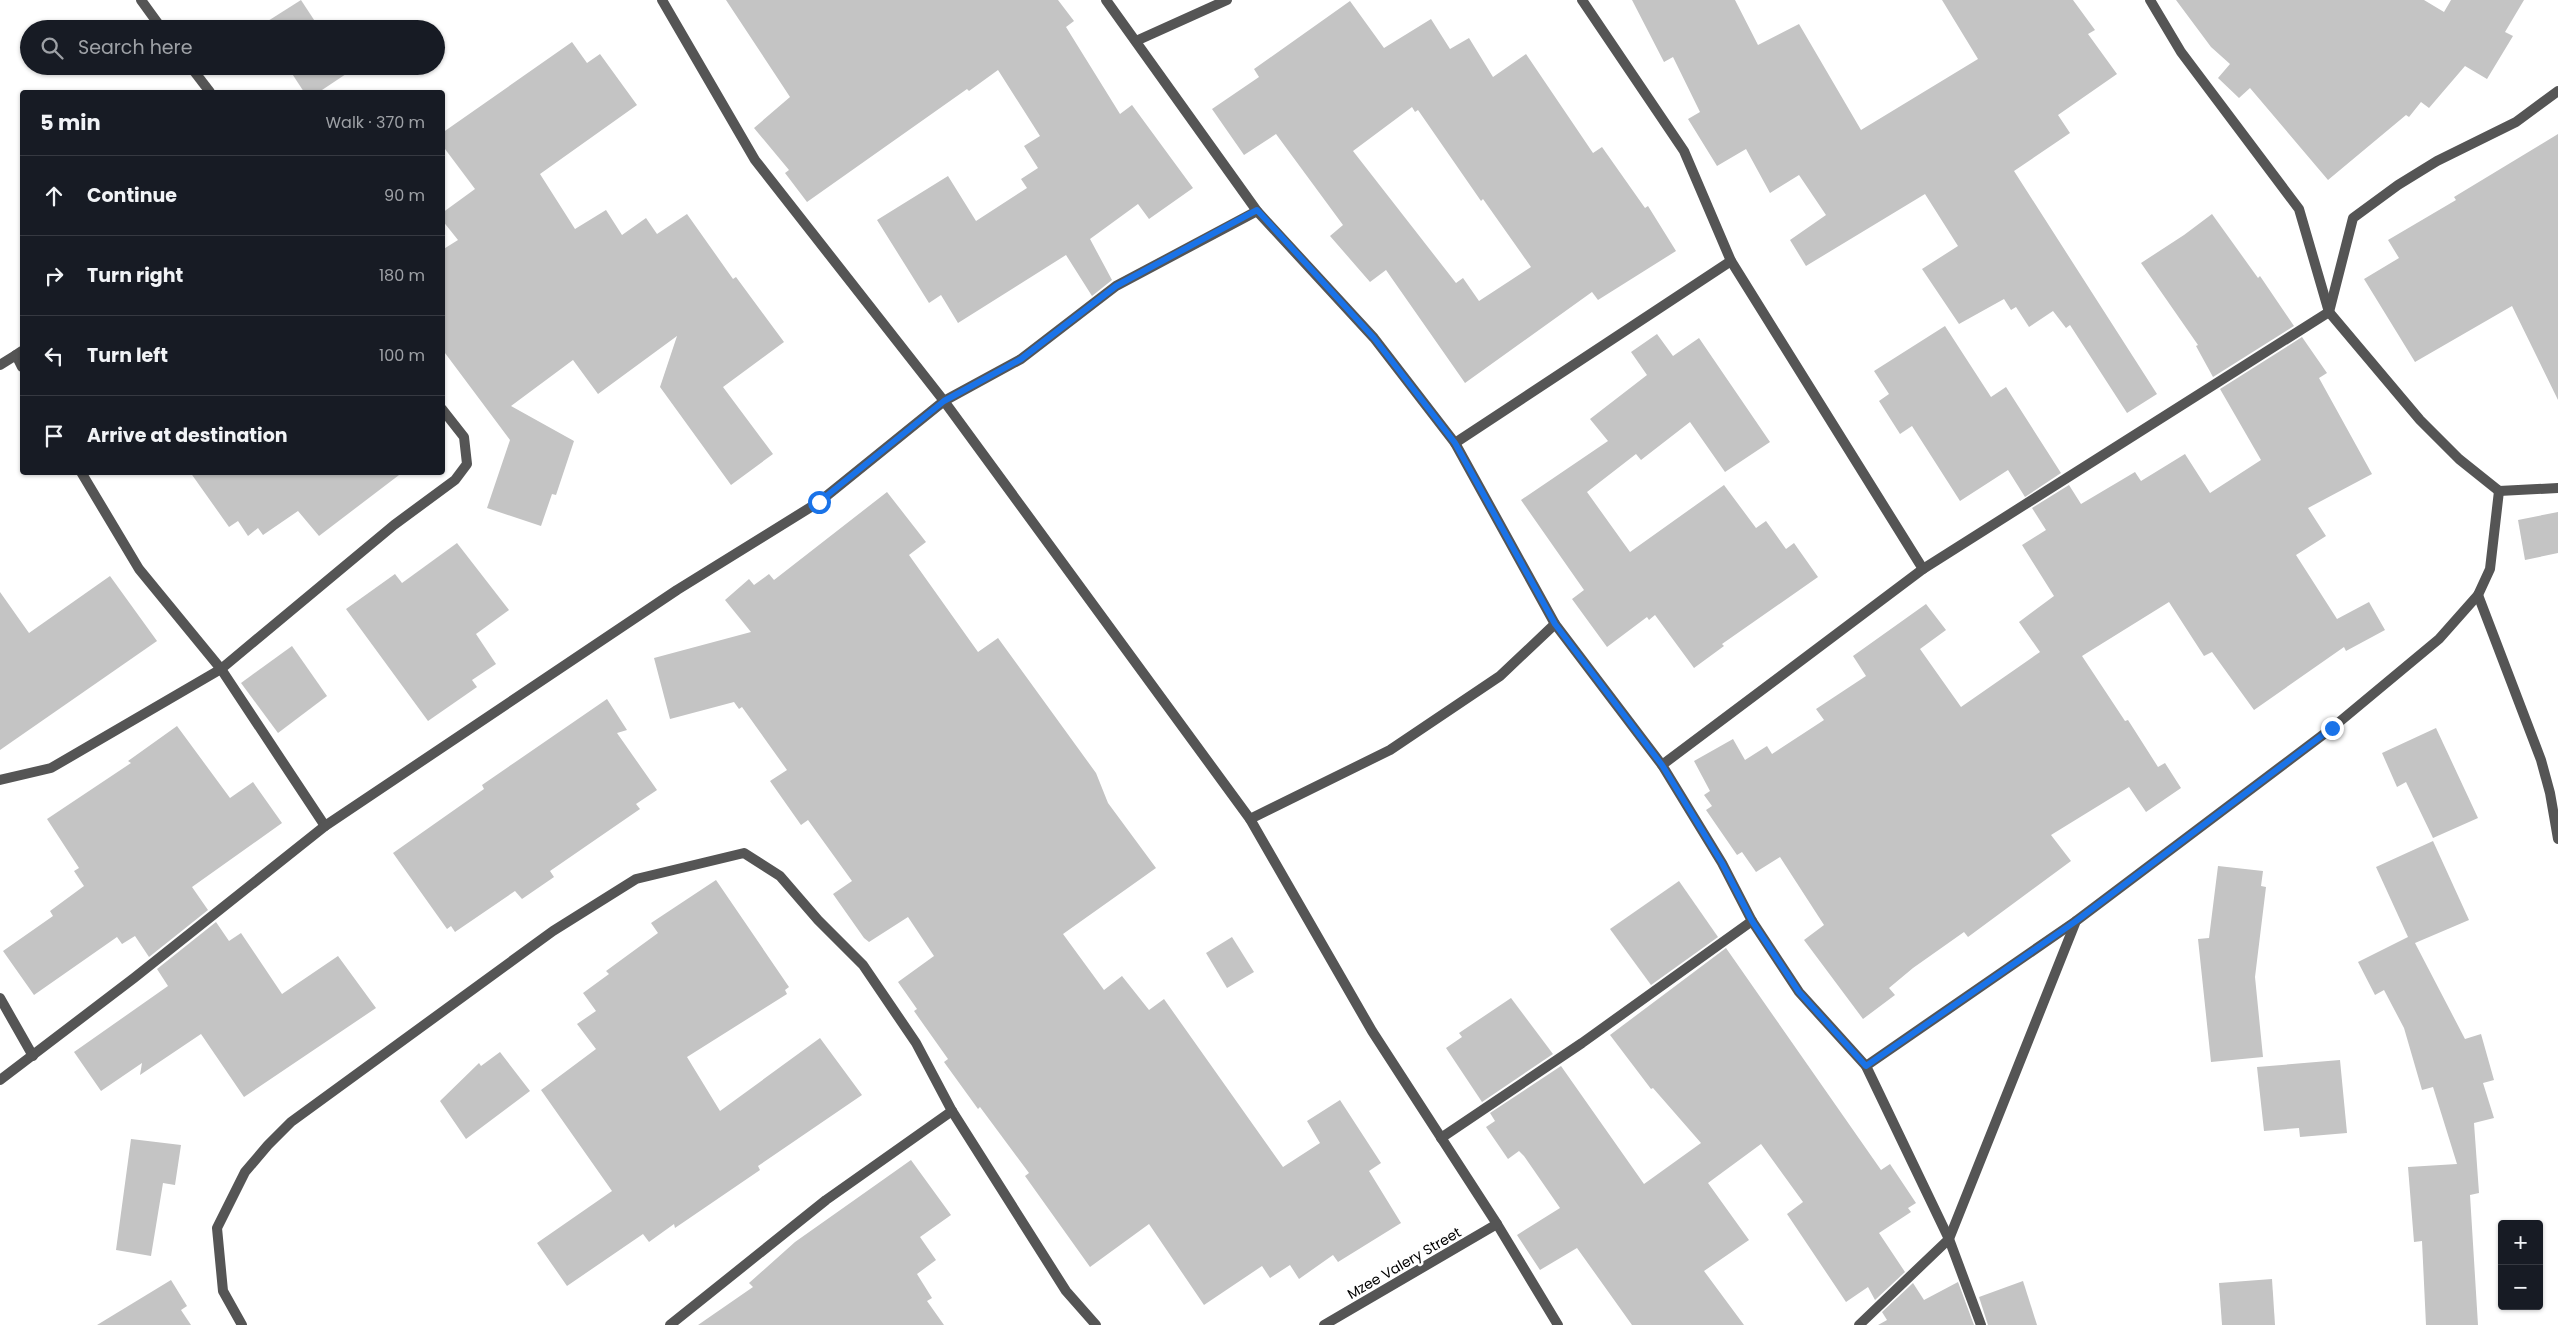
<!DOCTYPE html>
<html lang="en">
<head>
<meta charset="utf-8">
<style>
  body { margin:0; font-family:Poppins,sans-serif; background:#242831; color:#f1f3f6 }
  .controls { position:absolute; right:15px; bottom:15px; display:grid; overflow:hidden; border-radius:5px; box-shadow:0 1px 4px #0004 }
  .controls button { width:45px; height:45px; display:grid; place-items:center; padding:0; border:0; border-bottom:1px solid #363941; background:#171b24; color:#f1f3f6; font:25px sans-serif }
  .stop { position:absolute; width:15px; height:15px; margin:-11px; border:4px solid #1a73e8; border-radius:50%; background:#fff }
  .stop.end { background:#1a73e8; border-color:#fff; box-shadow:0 1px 5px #0008 }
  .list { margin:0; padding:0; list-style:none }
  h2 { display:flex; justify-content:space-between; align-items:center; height:65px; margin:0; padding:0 20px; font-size:21px }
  h2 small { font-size:16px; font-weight:400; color:#9ea1a6 }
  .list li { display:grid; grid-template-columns:32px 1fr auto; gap:15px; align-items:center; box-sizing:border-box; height:80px; padding:0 20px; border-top:1px solid #363941 }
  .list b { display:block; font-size:19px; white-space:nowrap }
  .list em { font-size:16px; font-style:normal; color:#9ea1a6 }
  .icon { flex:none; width:28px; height:28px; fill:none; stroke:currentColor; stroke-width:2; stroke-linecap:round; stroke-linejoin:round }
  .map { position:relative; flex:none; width:2558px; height:1325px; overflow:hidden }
  .search { position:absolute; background:#171b24; box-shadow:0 1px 4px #0004; left:20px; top:20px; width:425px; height:55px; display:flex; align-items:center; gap:12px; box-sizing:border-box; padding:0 18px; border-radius:28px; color:#9ea1a6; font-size:19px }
  .panel { position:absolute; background:#171b24; box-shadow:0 1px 4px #0004; left:20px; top:90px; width:425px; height:385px; border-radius:5px }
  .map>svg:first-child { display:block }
  .building { fill:#c4c4c4; fill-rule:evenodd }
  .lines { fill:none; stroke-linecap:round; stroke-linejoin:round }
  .street { stroke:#555; stroke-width:10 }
  .route { stroke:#1a73e8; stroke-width:6 }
  .labels { text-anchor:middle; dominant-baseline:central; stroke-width:5; stroke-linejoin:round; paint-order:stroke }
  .street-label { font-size:14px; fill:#000; stroke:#fff }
</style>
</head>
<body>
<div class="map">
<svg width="2558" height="1325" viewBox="0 0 2558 1325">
  <rect width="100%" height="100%" fill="#fff"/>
  <g class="building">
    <polygon points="301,0 320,29 261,29 260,26"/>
    <polygon points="726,0 1058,0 1074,21 1066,27 1120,114 1132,105 1193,188 1149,219 1138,204 1090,239 1112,280 1092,296 1066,255 958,323 941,295 929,303 877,220 948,176 976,221 1027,188 1021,179 1038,168 1024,146 1040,136 998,70 969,91 967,89 807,202 785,173 789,170 754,128 790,97"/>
    <polygon points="1632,0 1735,0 1758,45 1799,24 1861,130 1978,59 1942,0 2073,0 2095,30 2088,34 2117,74 2058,115 2070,133 2014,171 2157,394 2127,413 2070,325 2066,328 2053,311 2029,327 2016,307 2011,310 2004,299 1959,324 1922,269 1958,246 1925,194 1806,266 1790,240 1826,215 1799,175 1770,193 1746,149 1717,166 1688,119 1700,112 1673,57 1664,62"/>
    <polygon points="2176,0 2424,0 2444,12 2451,0 2524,0 2505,32 2513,36 2487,79 2465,66 2429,108 2421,102 2409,117 2406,115 2328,180 2250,88 2239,98 2218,78 2230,64 2211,47"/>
    <path d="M1350 1 1384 48 1431 19 1450 49 1469 38 1493 77 1526 54 1593 153 1602 147 1645 208 1648 206 1676 251 1598 300 1592 292 1465 383 1386 270 1370 282 1330 236 1343 225 1276 134 1244 155 1212 109 1259 77 1254 69ZM1412 107 1415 112 1418 110 1481 201 1483 199 1531 267 1479 301 1463 278 1456 283 1353 151Z"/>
    <polygon points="572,42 587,63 600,54 637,105 540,174 575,229 606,210 622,235 646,218 657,234 687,214 733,279 736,277 784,342 723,387 773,454 731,485 660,387 677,336 598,394 573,360 511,406 574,441 556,495 552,494 541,526 487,508 510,440 442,349 442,250 458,240 442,220 442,213 475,189 442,145 442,133"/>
    <polygon points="287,66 346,66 349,72 319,92 304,92"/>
    <polygon points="2558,134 2558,400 2512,306 2415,362 2364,279 2399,258 2388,240 2456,200 2454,197"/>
    <polygon points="2212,214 2258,278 2260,276 2294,326 2213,377 2196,346 2198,345 2141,263 2184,235"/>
    <polygon points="1945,326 1991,397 2006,387 2061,473 2025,497 2008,470 1960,501 1912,426 1900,434 1879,401 1889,394 1874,371"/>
    <polygon points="1657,334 1673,356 1699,338 1770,442 1725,472 1690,422 1641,460 1636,454 1587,492 1630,552 1724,485 1756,528 1766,521 1786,549 1794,543 1818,577 1722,644 1724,646 1694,668 1655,615 1649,620 1647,617 1607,647 1572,599 1584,590 1521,500 1608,441 1590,419 1647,375 1631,352"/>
    <polygon points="2302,337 2327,373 2319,378 2372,474 2308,508 2326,536 2296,555 2337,619 2369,602 2385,630 2346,651 2344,647 2254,710 2212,652 2204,656 2169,602 2082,656 2125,721 2128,720 2158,767 2165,763 2181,788 2146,812 2129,787 2051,835 2071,861 1968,937 1964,932 1913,968 1889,988 1895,995 1863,1019 1804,940 1824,925 1780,857 1756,872 1742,852 1737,855 1706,810 1712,806 1704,795 1710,791 1694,761 1733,739 1745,760 1767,746 1772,754 1824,720 1816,709 1866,676 1853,656 1926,604 1946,630 1920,649 1961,707 2040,652 2019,622 2054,596 2022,545 2046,530 2032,508 2069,485 2081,504 2135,472 2141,481 2185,454 2210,493 2261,460 2220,389"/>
    <polygon points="190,472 403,472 319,536 298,511 263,535 258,528 248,536 238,521 229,527"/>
    <polygon points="887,492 926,542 909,555 978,652 998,638 1096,773 1108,803 1156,868 1063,934 1104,990 1122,976 1149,1010 1164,999 1283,1167 1320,1143 1307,1121 1340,1100 1381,1163 1369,1171 1401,1223 1338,1262 1333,1255 1299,1279 1290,1265 1270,1278 1262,1266 1204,1305 1149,1224 1090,1267 1025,1176 1029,1173 980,1107 978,1109 944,1062 948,1059 914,1011 917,1009 898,982 934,956 908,917 869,942 864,938 833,894 852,881 808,820 801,825 770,781 787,770 742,707 739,709 734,702 670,719 654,658 751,632 725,600 749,579 754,585 769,574 774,580"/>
    <polygon points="2558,512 2558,553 2525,560 2518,520"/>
    <polygon points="457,543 509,610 476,634 496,664 472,680 477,687 428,721 346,609 395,574 402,583"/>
    <polygon points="110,576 157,641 0,750 0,592 29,633"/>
    <polygon points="292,646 327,696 278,733 241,683"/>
    <polygon points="607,699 627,730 617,733 657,790 636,804 640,809 550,871 554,877 522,899 515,891 455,932 451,926 447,929 393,853 484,789 482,785"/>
    <polygon points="177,726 230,798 253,782 282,823 192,887 208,910 149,957 135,936 122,944 117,937 34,995 3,951 53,916 50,911 84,886 74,871 79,868 47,819 131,763 128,761"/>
    <polygon points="2436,728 2478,818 2433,838 2406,782 2397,787 2382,753"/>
    <polygon points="2433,841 2469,920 2415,943 2465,1039 2481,1034 2494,1080 2483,1083 2494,1118 2474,1123 2479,1193 2470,1195 2478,1325 2426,1325 2422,1241 2414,1242 2408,1167 2457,1164 2433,1087 2422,1090 2404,1028 2384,990 2375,995 2358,962 2408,937 2376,867"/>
    <polygon points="2218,866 2263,871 2261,886 2266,887 2255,977 2263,1057 2211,1062 2198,939 2209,938"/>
    <polygon points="716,880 789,987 785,990 787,994 687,1057 720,1111 820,1038 862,1095 758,1166 760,1170 675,1228 674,1224 649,1242 643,1234 567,1286 537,1243 612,1191 541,1090 596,1049 577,1024 596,1011 583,993 609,974 606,971 658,933 651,923"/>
    <polygon points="1679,881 1718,937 1651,985 1610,929"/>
    <polygon points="216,922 229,941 241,933 282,994 338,956 376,1008 244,1097 201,1034 140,1075 142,1063 101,1091 74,1052 168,986 157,969"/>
    <polygon points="1232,937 1254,972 1227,988 1206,953"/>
    <polygon points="1726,948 1881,1170 1890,1164 1916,1203 1908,1208 1911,1212 1879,1233 1905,1272 1875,1300 1868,1287 1846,1302 1787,1214 1803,1202 1761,1144 1708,1183 1749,1240 1704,1271 1744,1325 1632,1325 1577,1248 1540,1270 1517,1235 1560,1208 1524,1156 1519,1151 1508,1159 1486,1127 1495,1121 1490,1113 1561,1066 1644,1184 1701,1143 1653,1088 1651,1089 1610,1035"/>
    <polygon points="1511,998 1553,1054 1482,1102 1446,1048 1462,1037 1459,1033"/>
    <polygon points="500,1052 530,1091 466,1139 440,1101 479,1063 481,1066"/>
    <polygon points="2340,1060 2347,1133 2300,1137 2299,1128 2264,1131 2257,1067"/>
    <polygon points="131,1139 181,1145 175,1185 163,1183 151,1256 116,1250"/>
    <polygon points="911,1160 951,1215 920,1237 936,1260 917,1274 932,1298 927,1301 944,1325 698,1325 753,1287 749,1283 795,1242"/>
    <polygon points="2272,1279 2275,1325 2222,1325 2219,1283"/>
    <polygon points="171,1280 187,1306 181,1310 191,1325 97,1325"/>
    <polygon points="2023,1281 2037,1325 1988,1325 1979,1297"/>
    <polygon points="1958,1282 1974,1325 1878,1325 1887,1320 1882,1312 1913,1283 1924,1300"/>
  </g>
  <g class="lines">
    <g class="street">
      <polyline points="141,0 162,29"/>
      <polyline points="662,0 755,160 944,401 1250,819 1372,1031 1497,1224 1558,1325"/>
      <polyline points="1106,0 1257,211 1374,338 1455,443 1555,624 1662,765 1722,863 1752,921 1799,992 1866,1066 1949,1239 1981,1325"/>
      <polyline points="1582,0 1684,151 1731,261 1923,569"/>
      <polyline points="2150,0 2181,52 2299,209 2329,312 2420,420 2459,459 2499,491 2558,488"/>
      <polyline points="1136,41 1227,0"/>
      <polyline points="190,66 210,92"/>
      <polyline points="22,351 16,355 22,367"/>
      <polyline points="0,365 16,355"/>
      <polyline points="1455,443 1731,261"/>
      <polyline points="81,472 139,569 221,669 325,826"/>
      <polyline points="2478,595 2541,760 2550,793 2558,839"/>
      <polyline points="1662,765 1923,569 2329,312 2353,218 2398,185 2437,161 2516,122 2558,91"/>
      <polyline points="0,780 51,768 221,669 394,525 455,480 467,464 464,437 442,409"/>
      <polyline points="1250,819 1390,750 1500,676 1555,624"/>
      <polyline points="0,998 33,1056"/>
      <polyline points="1866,1066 2076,921"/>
      <polyline points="0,1080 134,978 325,826 677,590 819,502 944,401 1021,359 1116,286 1257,211"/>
      <polyline points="1441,1138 1582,1043 1752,921"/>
      <polyline points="242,1325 223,1291 217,1228 245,1172 268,1145 291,1122 553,931 636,879 744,853 780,876 818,920 863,965 916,1043 952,1111 1066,1291 1096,1325"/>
      <polyline points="670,1325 826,1200 952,1111"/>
      <polyline points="1324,1325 1497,1224"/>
      <polyline points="1859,1325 1949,1239 2076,921 2332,728 2439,639 2478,595 2490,569 2499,491"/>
    </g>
  </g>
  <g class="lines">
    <polyline class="route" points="819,502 944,401 1021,359 1116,286 1257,210 1374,338 1455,443 1555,624 1662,765 1722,863 1752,921 1799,992 1866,1066 2076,921 2332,728"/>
  </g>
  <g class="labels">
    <g class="street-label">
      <text transform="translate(1404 1263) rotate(-30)">Mzee Valery Street</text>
    </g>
  </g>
</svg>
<div class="controls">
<button>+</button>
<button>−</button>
</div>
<div class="stop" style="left:819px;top:502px"></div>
<div class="stop end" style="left:2332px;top:728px"></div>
<div class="search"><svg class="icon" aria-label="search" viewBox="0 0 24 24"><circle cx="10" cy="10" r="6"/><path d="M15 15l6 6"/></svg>Search here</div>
<section class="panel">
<h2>5 min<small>Walk · 370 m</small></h2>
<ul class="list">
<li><svg class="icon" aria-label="ahead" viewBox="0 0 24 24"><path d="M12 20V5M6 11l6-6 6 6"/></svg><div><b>Continue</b></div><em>90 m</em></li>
<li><svg class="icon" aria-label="right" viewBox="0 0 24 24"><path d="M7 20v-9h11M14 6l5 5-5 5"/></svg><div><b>Turn right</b></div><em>180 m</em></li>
<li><svg class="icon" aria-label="left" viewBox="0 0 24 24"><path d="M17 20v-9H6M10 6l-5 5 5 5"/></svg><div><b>Turn left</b></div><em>100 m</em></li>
<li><svg class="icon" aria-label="arrive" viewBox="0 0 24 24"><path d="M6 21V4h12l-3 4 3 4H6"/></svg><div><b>Arrive at destination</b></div></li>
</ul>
</section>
</div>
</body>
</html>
